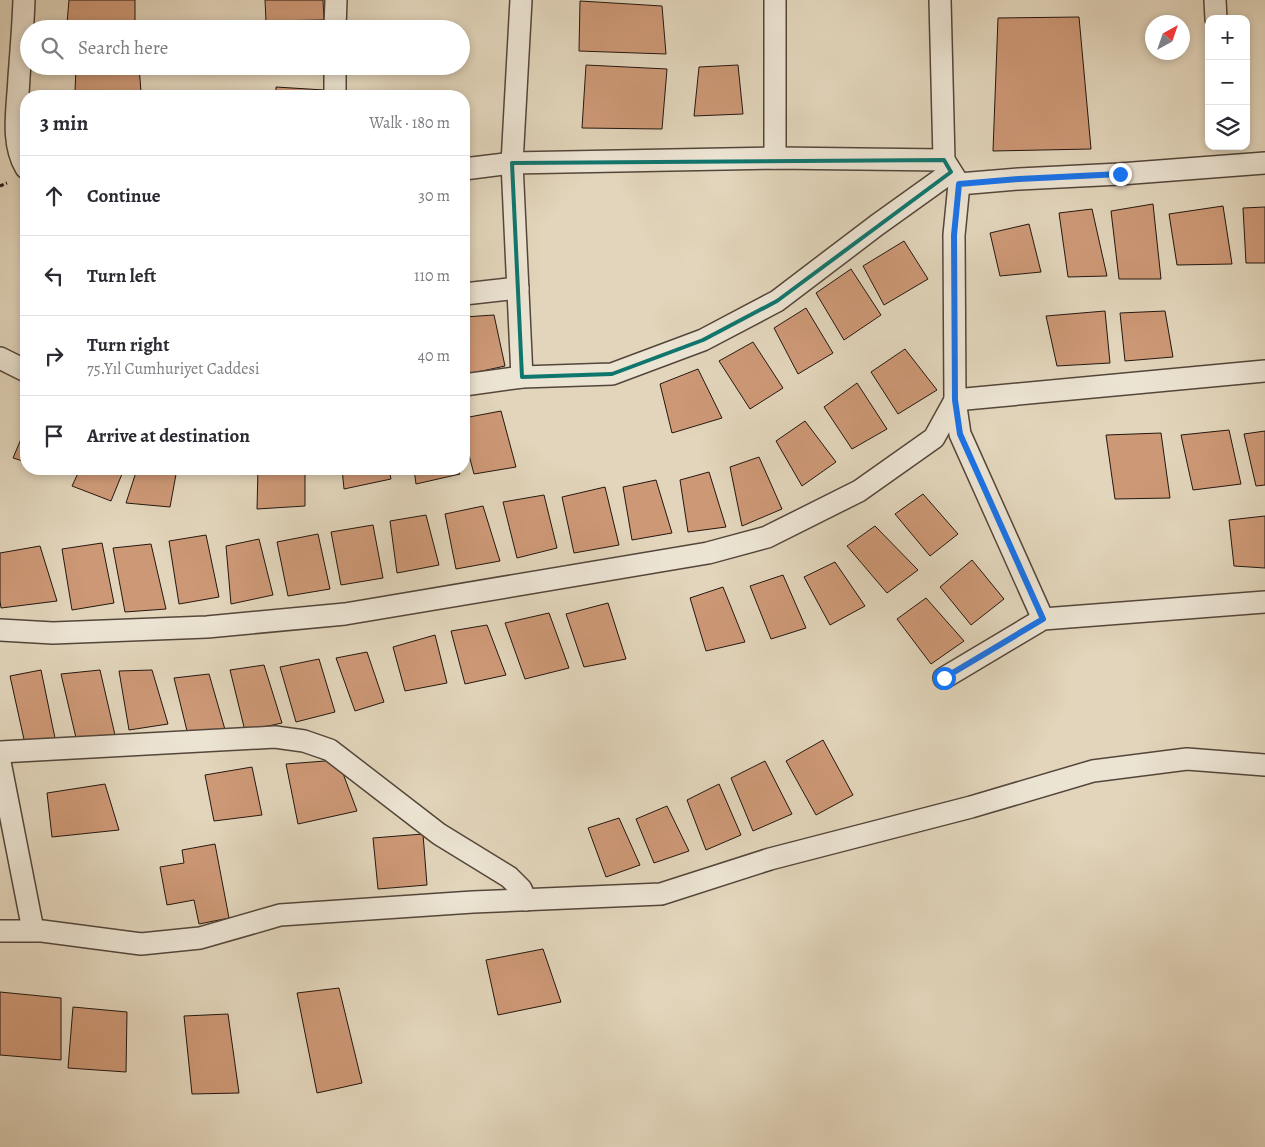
<!DOCTYPE html>
<html lang="en">
<head>
<meta charset="utf-8">
<style>
  body { margin:0; font-family:Alegreya,serif; background:#f7f7f7; color:#2b2b33 }
  .controls { position:absolute; right:15px; top:15px; display:grid; overflow:hidden; border-radius:10px; box-shadow:0 2px 8px #0003 }
  .controls button { width:45px; height:45px; display:grid; place-items:center; padding:0; border:0; border-bottom:1px solid #e1e1e2; background:#fff; color:#2b2b33; font:25px sans-serif }
  .compass { position:absolute; left:1145px; top:15px; width:45px; height:45px; border-radius:50%; background:#fff; box-shadow:0 2px 8px #0003; rotate:40deg }
  .stop { position:absolute; width:15px; height:15px; margin:-11px; border:4px solid #1a73e8; border-radius:50%; background:#fff }
  .stop.end { background:#1a73e8; border-color:#fff; box-shadow:0 1px 5px #0008 }
  .list { margin:0; padding:0; list-style:none }
  h2 { display:flex; justify-content:space-between; align-items:center; height:65px; margin:0; padding:0 20px; font-size:21px }
  h2 small { font-size:16px; font-weight:400; color:#7c7c81 }
  .list li { display:grid; grid-template-columns:32px 1fr auto; gap:15px; align-items:center; box-sizing:border-box; height:80px; padding:0 20px; border-top:1px solid #e1e1e2 }
  .list b { display:block; font-size:19px; white-space:nowrap }
  .list p { margin:0; font-size:16px; white-space:nowrap; color:#7c7c81 }
  .list em { font-size:16px; font-style:normal; color:#7c7c81 }
  .icon { flex:none; width:28px; height:28px; fill:none; stroke:currentColor; stroke-width:2; stroke-linecap:round; stroke-linejoin:round }
  .map { position:relative; flex:none; width:1265px; height:1147px; overflow:hidden }
  .search { position:absolute; background:#fff; box-shadow:0 2px 8px #0003; left:20px; top:20px; width:450px; height:55px; display:flex; align-items:center; gap:12px; box-sizing:border-box; padding:0 18px; border-radius:28px; color:#7c7c81; font-size:19px }
  .panel { position:absolute; background:#fff; box-shadow:0 2px 8px #0003; left:20px; top:90px; width:450px; height:385px; border-radius:20px }
  .map>svg:first-child { display:block }
  .building { fill:#cd9876; stroke:#24170f }
  .lines { fill:none; stroke-linecap:round; stroke-linejoin:round }
  .minor-casing { stroke:#54463a; stroke-width:24 }
  .path { stroke:#24170f; stroke-width:3; stroke-dasharray:4 2.5; stroke-linecap:butt }
  .minor { stroke:#ece4d3; stroke-width:21 }
  .route { stroke:#1a73e8; stroke-width:6 }
  .marked { fill:none; stroke:#0f766e; stroke-width:4; stroke-linejoin:round }
</style>
</head>
<body>
<div class="map">
<svg width="1265" height="1147" viewBox="0 0 1265 1147">
  <rect width="100%" height="100%" fill="#e2d5bb"/>
  <filter id="stains"><feTurbulence type="fractalNoise" baseFrequency=".004" numOctaves="4"/><feColorMatrix values="0 0 0 0 .2 0 0 0 0 .09 0 0 0 0 .02 0 0 0 .5 -.17"/></filter>
  <radialGradient id="worn" r=".72"><stop offset=".6" stop-color="#630" stop-opacity="0"/><stop offset="1" stop-color="#630" stop-opacity=".3"/></radialGradient>
  <g class="building">
    <polygon points="69,0 135,0 135,28 67,23"/>
    <polygon points="265,0 323,0 324,20 266,21"/>
    <polygon points="580,1 662,6 666,54 579,51"/>
    <polygon points="1079,17 1091,149 993,151 998,18"/>
    <polygon points="586,65 667,69 662,129 582,128"/>
    <polygon points="738,65 743,114 694,116 699,67"/>
    <polygon points="76,66 139,66 141,92 75,92"/>
    <polygon points="276,87 324,90 325,96 276,96"/>
    <polygon points="1153,204 1161,279 1119,279 1111,211"/>
    <polygon points="1223,206 1232,264 1177,265 1169,214"/>
    <polygon points="1265,207 1265,263 1246,263 1243,208"/>
    <polygon points="1092,209 1107,276 1068,277 1059,213"/>
    <polygon points="1029,224 1041,272 1000,276 990,233"/>
    <polygon points="904,241 928,279 884,305 863,266"/>
    <polygon points="851,269 881,315 844,340 816,293"/>
    <polygon points="806,308 833,353 798,374 774,328"/>
    <polygon points="1105,311 1110,363 1057,366 1046,316"/>
    <polygon points="1165,311 1173,357 1125,361 1120,313"/>
    <polygon points="494,315 505,366 464,375 464,317"/>
    <polygon points="753,342 783,388 750,409 719,361"/>
    <polygon points="905,349 937,390 898,414 871,372"/>
    <polygon points="698,369 722,418 672,433 660,384"/>
    <polygon points="857,383 887,429 852,449 824,407"/>
    <polygon points="501,411 516,467 474,474 464,436 464,418"/>
    <polygon points="805,421 836,462 802,486 776,441"/>
    <polygon points="26,427 26,462 13,458"/>
    <polygon points="1229,430 1241,484 1193,490 1181,435"/>
    <polygon points="1265,431 1265,485 1256,486 1244,434"/>
    <polygon points="1161,433 1170,498 1115,499 1106,435"/>
    <polygon points="759,457 782,509 742,526 730,467"/>
    <polygon points="80,469 124,469 111,501 72,486"/>
    <polygon points="137,469 177,469 170,507 126,503"/>
    <polygon points="258,469 305,469 305,506 257,509"/>
    <polygon points="342,469 389,469 391,479 344,489"/>
    <polygon points="414,469 458,469 460,474 416,484"/>
    <polygon points="709,472 726,527 688,532 680,480"/>
    <polygon points="656,480 672,533 632,540 623,487"/>
    <polygon points="605,487 619,545 574,553 562,497"/>
    <polygon points="923,494 958,534 930,556 895,514"/>
    <polygon points="544,495 557,548 517,558 503,502"/>
    <polygon points="483,506 500,561 456,569 445,514"/>
    <polygon points="426,515 439,565 397,573 390,521"/>
    <polygon points="1265,516 1265,568 1234,566 1229,520"/>
    <polygon points="373,525 383,578 341,585 331,532"/>
    <polygon points="875,526 918,570 887,593 847,546"/>
    <polygon points="318,534 330,589 288,596 277,542"/>
    <polygon points="206,535 219,597 179,604 169,541"/>
    <polygon points="259,539 273,595 231,604 226,546"/>
    <polygon points="102,543 114,603 72,610 62,549"/>
    <polygon points="151,544 166,609 125,612 113,548"/>
    <polygon points="40,546 57,601 1,608 0,601 0,553"/>
    <polygon points="972,560 1004,599 971,625 940,587"/>
    <polygon points="835,562 865,606 830,625 804,577"/>
    <polygon points="783,575 806,628 771,639 750,586"/>
    <polygon points="723,587 745,642 706,651 690,598"/>
    <polygon points="926,598 964,641 931,664 897,619"/>
    <polygon points="608,603 626,659 584,667 566,614"/>
    <polygon points="549,613 569,668 525,679 505,623"/>
    <polygon points="487,625 506,675 465,684 451,631"/>
    <polygon points="435,635 447,683 405,691 393,647"/>
    <polygon points="367,652 384,702 355,711 336,658"/>
    <polygon points="319,659 335,712 296,722 280,667"/>
    <polygon points="264,665 282,723 245,731 230,670"/>
    <polygon points="41,670 55,738 25,744 10,676"/>
    <polygon points="100,670 115,735 77,742 61,674"/>
    <polygon points="152,670 168,724 129,730 119,671"/>
    <polygon points="209,674 226,733 189,739 174,678"/>
    <polygon points="823,740 853,795 816,815 786,761"/>
    <polygon points="338,760 357,811 298,824 286,764"/>
    <polygon points="765,761 792,814 753,831 731,778"/>
    <polygon points="252,767 262,815 214,821 205,775"/>
    <polygon points="105,784 119,830 52,837 47,793"/>
    <polygon points="719,784 741,835 706,850 687,800"/>
    <polygon points="667,806 689,851 654,863 636,819"/>
    <polygon points="619,818 640,865 606,877 588,828"/>
    <polygon points="423,834 427,885 378,889 373,838"/>
    <polygon points="215,844 229,918 199,924 194,900 167,905 160,867 184,863 182,850"/>
    <polygon points="543,949 561,1002 498,1015 486,960"/>
    <polygon points="339,988 362,1083 317,1093 297,993"/>
    <polygon points="0,992 61,998 61,1060 0,1055"/>
    <polygon points="73,1007 127,1012 126,1072 68,1068"/>
    <polygon points="228,1014 239,1093 192,1094 184,1016"/>
  </g>
  <g class="lines">
    <defs>
      <g id="minor">
        <path d="M24 0C23 26 21 52 19 77 18 107 10 141 26 168"/>
        <polyline points="521,0 512,163 522,377"/>
        <polyline points="775,0 775,158"/>
        <polyline points="940,0 944,160 959,184 954,235 955,400 960,434 1043,619"/>
        <polyline points="1215,0 1216,19"/>
        <polyline points="335,29 336,0"/>
        <polyline points="335,96 335,66"/>
        <polyline points="464,169 512,163 775,158 944,160"/>
        <polyline points="959,184 1019,179 1120,174 1265,163"/>
        <polyline points="464,294 518,288"/>
        <polyline points="0,358 26,371"/>
        <polyline points="464,385 522,377 612,374 703,340 777,301 877,225 951,172"/>
        <polyline points="0,630 53,633 207,627 345,614 708,553 767,537 859,491 934,438 955,400 1265,371"/>
        <polyline points="944,678 1043,619 1265,602"/>
        <polyline points="0,752 275,737 304,741 330,750 439,834 509,877 521,889 526,900"/>
        <polyline points="0,762 33,930"/>
        <polyline points="0,931 42,931 141,944 200,938 280,915 473,902 661,894 770,859 971,807 1093,771 1187,759 1265,765"/>
      </g>
    </defs>
    <use href="#minor" class="minor-casing"/>
    <polyline class="path" points="0,186 7,183"/>
    <use href="#minor" class="minor"/>
  </g>
  <g class="lines">
    <polyline class="route" points="944,678 1043,619 960,434 955,400 954,235 959,184 1019,179 1120,174"/>
  </g>
  <path class="marked" d="M944 160 951 172 777 301 703 340 612 374 522 377 512 163Z"/>
  <rect width="100%" height="100%" filter="url(#stains)"/>
  <rect width="100%" height="100%" fill="url(#worn)"/>
</svg>
<div class="controls">
<button>+</button>
<button>−</button>
<button><svg class="icon" aria-label="layers" viewBox="0 0 24 24"><path d="M12 4l9 5-9 5-9-5zM3 14l9 5 9-5"/></svg></button>
</div>
<svg class="compass" viewBox="-18 -18 36 36"><path d="M0-13l5 13h-10z" fill="#e53935"/><path d="M0 13l5-13h-10z" fill="#7c7c81"/></svg>
<div class="stop" style="left:944px;top:678px"></div>
<div class="stop end" style="left:1120px;top:174px"></div>
<div class="search"><svg class="icon" aria-label="search" viewBox="0 0 24 24"><circle cx="10" cy="10" r="6"/><path d="M15 15l6 6"/></svg>Search here</div>
<section class="panel">
<h2>3 min<small>Walk · 180 m</small></h2>
<ul class="list">
<li><svg class="icon" aria-label="ahead" viewBox="0 0 24 24"><path d="M12 20V5M6 11l6-6 6 6"/></svg><div><b>Continue</b></div><em>30 m</em></li>
<li><svg class="icon" aria-label="left" viewBox="0 0 24 24"><path d="M17 20v-9H6M10 6l-5 5 5 5"/></svg><div><b>Turn left</b></div><em>110 m</em></li>
<li><svg class="icon" aria-label="right" viewBox="0 0 24 24"><path d="M7 20v-9h11M14 6l5 5-5 5"/></svg><div><b>Turn right</b><p>75.Yıl Cumhuriyet Caddesi</p></div><em>40 m</em></li>
<li><svg class="icon" aria-label="arrive" viewBox="0 0 24 24"><path d="M6 21V4h12l-3 4 3 4H6"/></svg><div><b>Arrive at destination</b></div></li>
</ul>
</section>
</div>
</body>
</html>
